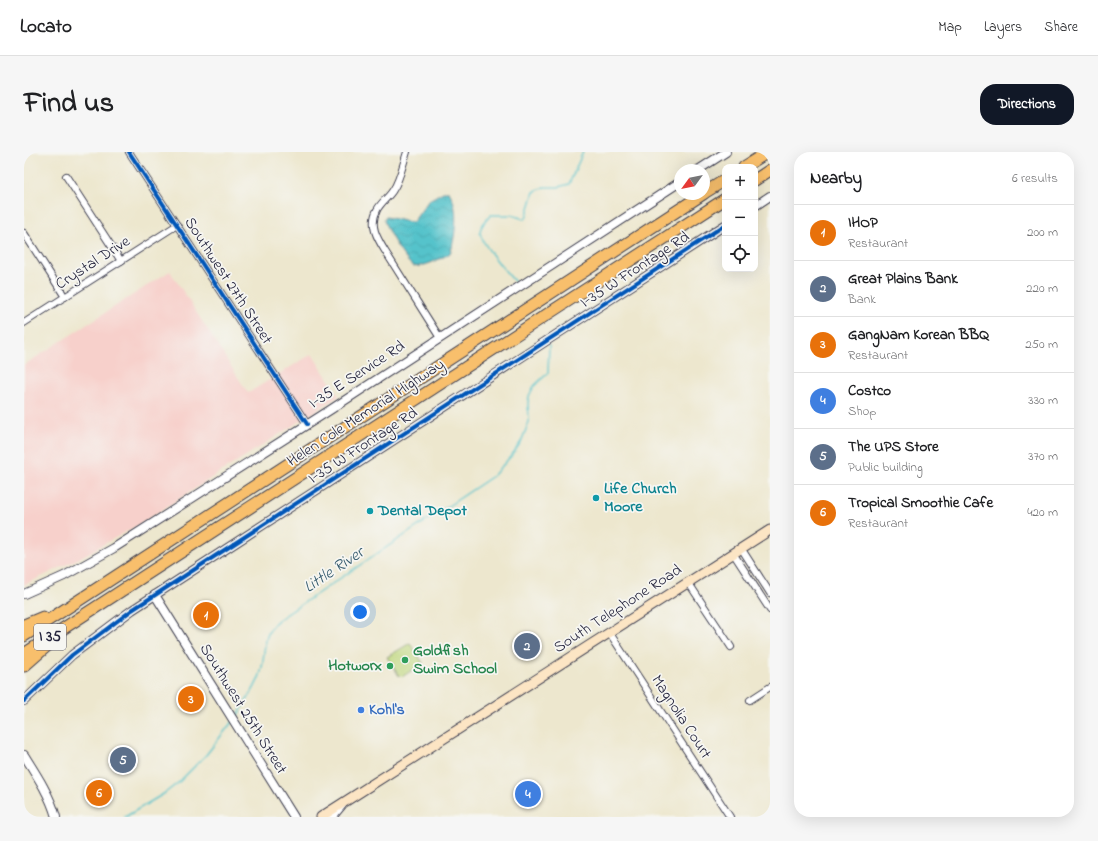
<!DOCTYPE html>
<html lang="en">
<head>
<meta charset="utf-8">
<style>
  body { margin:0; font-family:"Indie Flower",sans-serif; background:#f6f6f6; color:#202124 }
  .controls { position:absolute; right:12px; top:12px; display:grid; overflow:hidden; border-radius:8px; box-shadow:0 4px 16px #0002 }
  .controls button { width:36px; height:36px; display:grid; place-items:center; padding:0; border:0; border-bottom:1px solid #e0e0e0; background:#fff; color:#202124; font:20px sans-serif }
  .compass { position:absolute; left:650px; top:12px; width:36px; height:36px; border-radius:50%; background:#fff; box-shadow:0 4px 16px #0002; rotate:237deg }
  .you { position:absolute; left:336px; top:460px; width:14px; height:14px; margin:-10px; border:3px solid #fff; border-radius:50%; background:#1a73e8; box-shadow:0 0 0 6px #1a73e833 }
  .badge { display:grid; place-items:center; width:26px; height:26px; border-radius:50%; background:#111827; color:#fff; font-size:13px; font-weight:700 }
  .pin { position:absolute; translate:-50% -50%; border:2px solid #fff; box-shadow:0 1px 4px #0006 }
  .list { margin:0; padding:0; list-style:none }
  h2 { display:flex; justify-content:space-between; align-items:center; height:52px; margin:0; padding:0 16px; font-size:17px }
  h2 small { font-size:13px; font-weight:400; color:#757577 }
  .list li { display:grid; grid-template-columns:26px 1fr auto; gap:12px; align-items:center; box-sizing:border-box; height:56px; padding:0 16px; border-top:1px solid #e0e0e0 }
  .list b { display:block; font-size:15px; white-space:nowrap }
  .list p { margin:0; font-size:13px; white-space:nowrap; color:#757577 }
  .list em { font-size:13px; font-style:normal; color:#757577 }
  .icon { flex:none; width:22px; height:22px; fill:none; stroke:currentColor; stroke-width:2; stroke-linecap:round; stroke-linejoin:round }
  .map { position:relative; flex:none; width:746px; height:665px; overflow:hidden; border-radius:16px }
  header { display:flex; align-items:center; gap:24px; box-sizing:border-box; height:56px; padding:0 20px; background:#fff; border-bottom:1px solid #e0e0e0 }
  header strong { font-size:19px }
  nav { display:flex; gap:22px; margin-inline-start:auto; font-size:14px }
  .intro { display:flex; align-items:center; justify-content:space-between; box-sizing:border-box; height:96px; padding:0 24px }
  h1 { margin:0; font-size:28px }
  .button { padding:10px 18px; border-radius:16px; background:#111827; color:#fff; font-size:14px; font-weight:700 }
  main { display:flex; gap:24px; padding:0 24px }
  aside { flex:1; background:#fff; border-radius:16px; box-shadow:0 4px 16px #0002 }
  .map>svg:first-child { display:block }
  .built { fill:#f7d0cb }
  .garden { fill:#bed67a; stroke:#707c5a }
  .water { fill:url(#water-waves); stroke:#3c7283 }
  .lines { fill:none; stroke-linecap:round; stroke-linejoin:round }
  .stream { stroke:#55c3cb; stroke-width:1.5 }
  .minor-casing { stroke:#404051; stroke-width:8 }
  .tertiary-casing { stroke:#404051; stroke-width:10 }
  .secondary-casing { stroke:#404051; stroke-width:11 }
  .motorway-casing { stroke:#404051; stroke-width:13 }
  .minor { stroke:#fff; stroke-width:6 }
  .tertiary { stroke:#fff; stroke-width:8 }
  .secondary { stroke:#fce5c4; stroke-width:9 }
  .motorway { stroke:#f8bf6c; stroke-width:11 }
  .cycleway-casing { stroke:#f6f6f2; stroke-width:6 }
  .cycleway { stroke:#0057b8; stroke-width:4 }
  .culture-dot { fill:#0f9aa8; stroke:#f6f6f2; stroke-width:1.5 }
  .leisure-dot { fill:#2e9e5b; stroke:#f6f6f2; stroke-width:1.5 }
  .shop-dot { fill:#3f7fe0; stroke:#f6f6f2; stroke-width:1.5 }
  .labels { text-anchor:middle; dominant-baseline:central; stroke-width:3.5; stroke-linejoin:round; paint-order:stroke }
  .shield { fill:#f6f6f2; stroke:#626272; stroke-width:1 }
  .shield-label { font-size:15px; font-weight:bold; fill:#22223b }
  .street-label { font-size:16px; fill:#22223b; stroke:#f6f6f2 }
  .culture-label { font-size:16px; font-weight:bold; fill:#0d838f; stroke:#f6f6f2; text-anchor:start }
  .leisure-label { font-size:16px; font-weight:bold; fill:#27864d; stroke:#f6f6f2; text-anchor:start }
  .shop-label { font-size:16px; font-weight:bold; fill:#366cbe; stroke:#f6f6f2; text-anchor:start }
  .water-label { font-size:17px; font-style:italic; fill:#345a6d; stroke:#f6f6f2 }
</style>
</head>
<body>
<header>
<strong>Locato</strong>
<nav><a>Map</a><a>Layers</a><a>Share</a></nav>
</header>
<div class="intro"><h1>Find us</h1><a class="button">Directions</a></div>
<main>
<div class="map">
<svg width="746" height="665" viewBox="0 0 746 665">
  <defs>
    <pattern id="water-waves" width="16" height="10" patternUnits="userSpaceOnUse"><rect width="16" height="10" fill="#55c3cb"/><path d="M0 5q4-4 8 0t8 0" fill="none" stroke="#4aa7af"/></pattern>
  </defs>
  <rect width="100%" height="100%" fill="#f6f6f2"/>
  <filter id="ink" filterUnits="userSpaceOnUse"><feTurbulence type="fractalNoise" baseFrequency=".025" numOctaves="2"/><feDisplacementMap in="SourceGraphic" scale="8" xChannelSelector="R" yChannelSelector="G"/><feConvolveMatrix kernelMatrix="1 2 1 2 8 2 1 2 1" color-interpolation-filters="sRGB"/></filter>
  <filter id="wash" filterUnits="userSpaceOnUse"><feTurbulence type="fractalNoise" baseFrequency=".012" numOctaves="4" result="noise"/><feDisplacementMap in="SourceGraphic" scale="16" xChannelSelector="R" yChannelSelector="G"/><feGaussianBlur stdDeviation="0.9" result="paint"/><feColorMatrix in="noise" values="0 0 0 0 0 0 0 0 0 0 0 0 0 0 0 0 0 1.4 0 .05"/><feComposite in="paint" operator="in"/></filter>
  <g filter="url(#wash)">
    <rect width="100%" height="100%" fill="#ede7ce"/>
    <polygon class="built" points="146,119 224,241 288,202 315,244 116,372 48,410 0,433 0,213"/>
    <polygon class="garden" points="386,491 399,511 378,525 376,523 375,524 363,505"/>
    <path class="water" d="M419 40H425C436 57 431 82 427 100 422 105 396 117 389 114 380 108 363 79 360 68L362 65 385 70H389L405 48Z"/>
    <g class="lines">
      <g class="stream">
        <path d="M491 130C483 121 455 90 456 79 457 73 463 67 467 63H488L500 67 502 66 510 40 520 35H534L545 32 559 0"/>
        <path d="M212 566C220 552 231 538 236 523 243 502 236 484 254 468L469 324 488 303 497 290 505 270 504 251 505 244 510 234 524 221 525 194"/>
        <polyline points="101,665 141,641 154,631 182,603 208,570"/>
      </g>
    </g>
  </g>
  <g filter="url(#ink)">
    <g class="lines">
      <defs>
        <g id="minor">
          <polyline points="105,0 283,272"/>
          <path d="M383 0C379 12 376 28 369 38 365 45 357 50 353 58 345 73 353 86 361 99L416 186"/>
          <polyline points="42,24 97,109"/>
          <polyline points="0,81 41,145"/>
          <polyline points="0,171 153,73"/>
          <polyline points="717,396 746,441"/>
          <polyline points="709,401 746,458"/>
          <polyline points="664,430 707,495"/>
          <polyline points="585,480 706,665"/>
          <polyline points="726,548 746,535"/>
        </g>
        <g id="tertiary">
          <polyline points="674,18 702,0"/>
          <polyline points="731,54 746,44"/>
          <polyline points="0,442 40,424 90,396 306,258 656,30"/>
          <polyline points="131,443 270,665"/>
          <polyline points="0,549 48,503 108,458 701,73"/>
          <path d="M0 603C12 622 26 643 32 665"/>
          <polyline points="308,665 318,653"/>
        </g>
        <polyline id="secondary" points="297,665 746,378"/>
        <g id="motorway">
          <polyline points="720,15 744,0"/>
          <polyline points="731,28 746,18"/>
          <polyline points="680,41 701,28"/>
          <polyline points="0,473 19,465"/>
          <polyline points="0,484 679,42"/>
          <polyline points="0,502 701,47"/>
          <polyline points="0,514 25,492"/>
        </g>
      </defs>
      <use href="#minor" class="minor-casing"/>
      <use href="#tertiary" class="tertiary-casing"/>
      <use href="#secondary" class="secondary-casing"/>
      <use href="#motorway" class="motorway-casing"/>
      <use href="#minor" class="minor"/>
      <use href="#tertiary" class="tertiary"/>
      <use href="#secondary" class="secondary"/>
      <use href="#motorway" class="motorway"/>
      <defs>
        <g id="cycleway">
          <polyline points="105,0 283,272"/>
          <polyline points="0,549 48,503 108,458 701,73"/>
        </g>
      </defs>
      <use href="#cycleway" class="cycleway-casing"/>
      <use href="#cycleway" class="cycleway"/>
    </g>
  </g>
  <g class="culture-dot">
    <circle cx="572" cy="346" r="4"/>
    <circle cx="346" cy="359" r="4"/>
  </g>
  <g class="leisure-dot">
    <circle cx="381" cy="508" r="4"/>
    <circle cx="366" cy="514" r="4"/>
  </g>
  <circle class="shop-dot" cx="337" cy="558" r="4"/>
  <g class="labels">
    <rect class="shield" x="10" y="472" width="32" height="26" rx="3"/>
    <g class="shield-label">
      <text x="26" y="485">I 35</text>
    </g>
    <g class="street-label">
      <text transform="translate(69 111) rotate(-33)">Crystal Drive</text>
      <text transform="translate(611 118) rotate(-33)">I-35 W Frontage Rd</text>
      <text transform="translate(204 129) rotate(57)">Southwest 27th Street</text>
      <text transform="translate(333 223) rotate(-33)">I-35 E Service Rd</text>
      <text transform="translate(342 261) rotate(-33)">Helen Cole Memorial Highway</text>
      <text transform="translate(339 294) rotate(-33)">I-35 W Frontage Rd</text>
      <text transform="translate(594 457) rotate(-33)">South Telephone Road</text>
      <text transform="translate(219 557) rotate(58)">Southwest 25th Street</text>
      <text transform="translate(657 565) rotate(57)">Magnolia Court</text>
    </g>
    <g class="culture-label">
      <text x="580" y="337">Life Church<tspan x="580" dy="18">Moore</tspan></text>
      <text x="354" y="359">Dental Depot</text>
    </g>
    <g class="leisure-label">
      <text x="389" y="499">Goldfish<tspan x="389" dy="18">Swim School</tspan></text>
      <text x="358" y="514" text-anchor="end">Hotworx</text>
    </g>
    <g class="shop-label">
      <text x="345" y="558">Kohl's</text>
    </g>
    <g class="water-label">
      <text transform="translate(310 418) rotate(-34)">Little River</text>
    </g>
  </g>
</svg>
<div class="controls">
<button>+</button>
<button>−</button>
<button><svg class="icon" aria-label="locate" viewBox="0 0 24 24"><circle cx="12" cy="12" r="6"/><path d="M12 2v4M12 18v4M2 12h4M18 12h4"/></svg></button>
</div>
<svg class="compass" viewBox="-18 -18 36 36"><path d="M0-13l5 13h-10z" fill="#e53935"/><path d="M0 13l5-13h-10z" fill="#757577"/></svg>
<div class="you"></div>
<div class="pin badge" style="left:182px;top:463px;background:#e8710a">1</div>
<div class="pin badge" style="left:503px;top:494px;background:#5c6f8a">2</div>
<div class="pin badge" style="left:167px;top:547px;background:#e8710a">3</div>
<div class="pin badge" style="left:504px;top:642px;background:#3f7fe0">4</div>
<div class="pin badge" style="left:99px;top:608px;background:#5c6f8a">5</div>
<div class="pin badge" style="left:75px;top:641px;background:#e8710a">6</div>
</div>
<aside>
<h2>Nearby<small>6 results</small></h2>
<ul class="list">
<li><span class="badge" style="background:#e8710a">1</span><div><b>IHOP</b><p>Restaurant</p></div><em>200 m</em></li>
<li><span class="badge" style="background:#5c6f8a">2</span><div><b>Great Plains Bank</b><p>Bank</p></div><em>220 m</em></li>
<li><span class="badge" style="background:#e8710a">3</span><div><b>GangNam Korean BBQ</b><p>Restaurant</p></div><em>250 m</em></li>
<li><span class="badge" style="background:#3f7fe0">4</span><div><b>Costco</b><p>Shop</p></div><em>330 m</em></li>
<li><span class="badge" style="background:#5c6f8a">5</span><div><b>The UPS Store</b><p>Public building</p></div><em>370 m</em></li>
<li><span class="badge" style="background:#e8710a">6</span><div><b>Tropical Smoothie Cafe</b><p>Restaurant</p></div><em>420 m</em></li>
</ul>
</aside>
</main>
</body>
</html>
